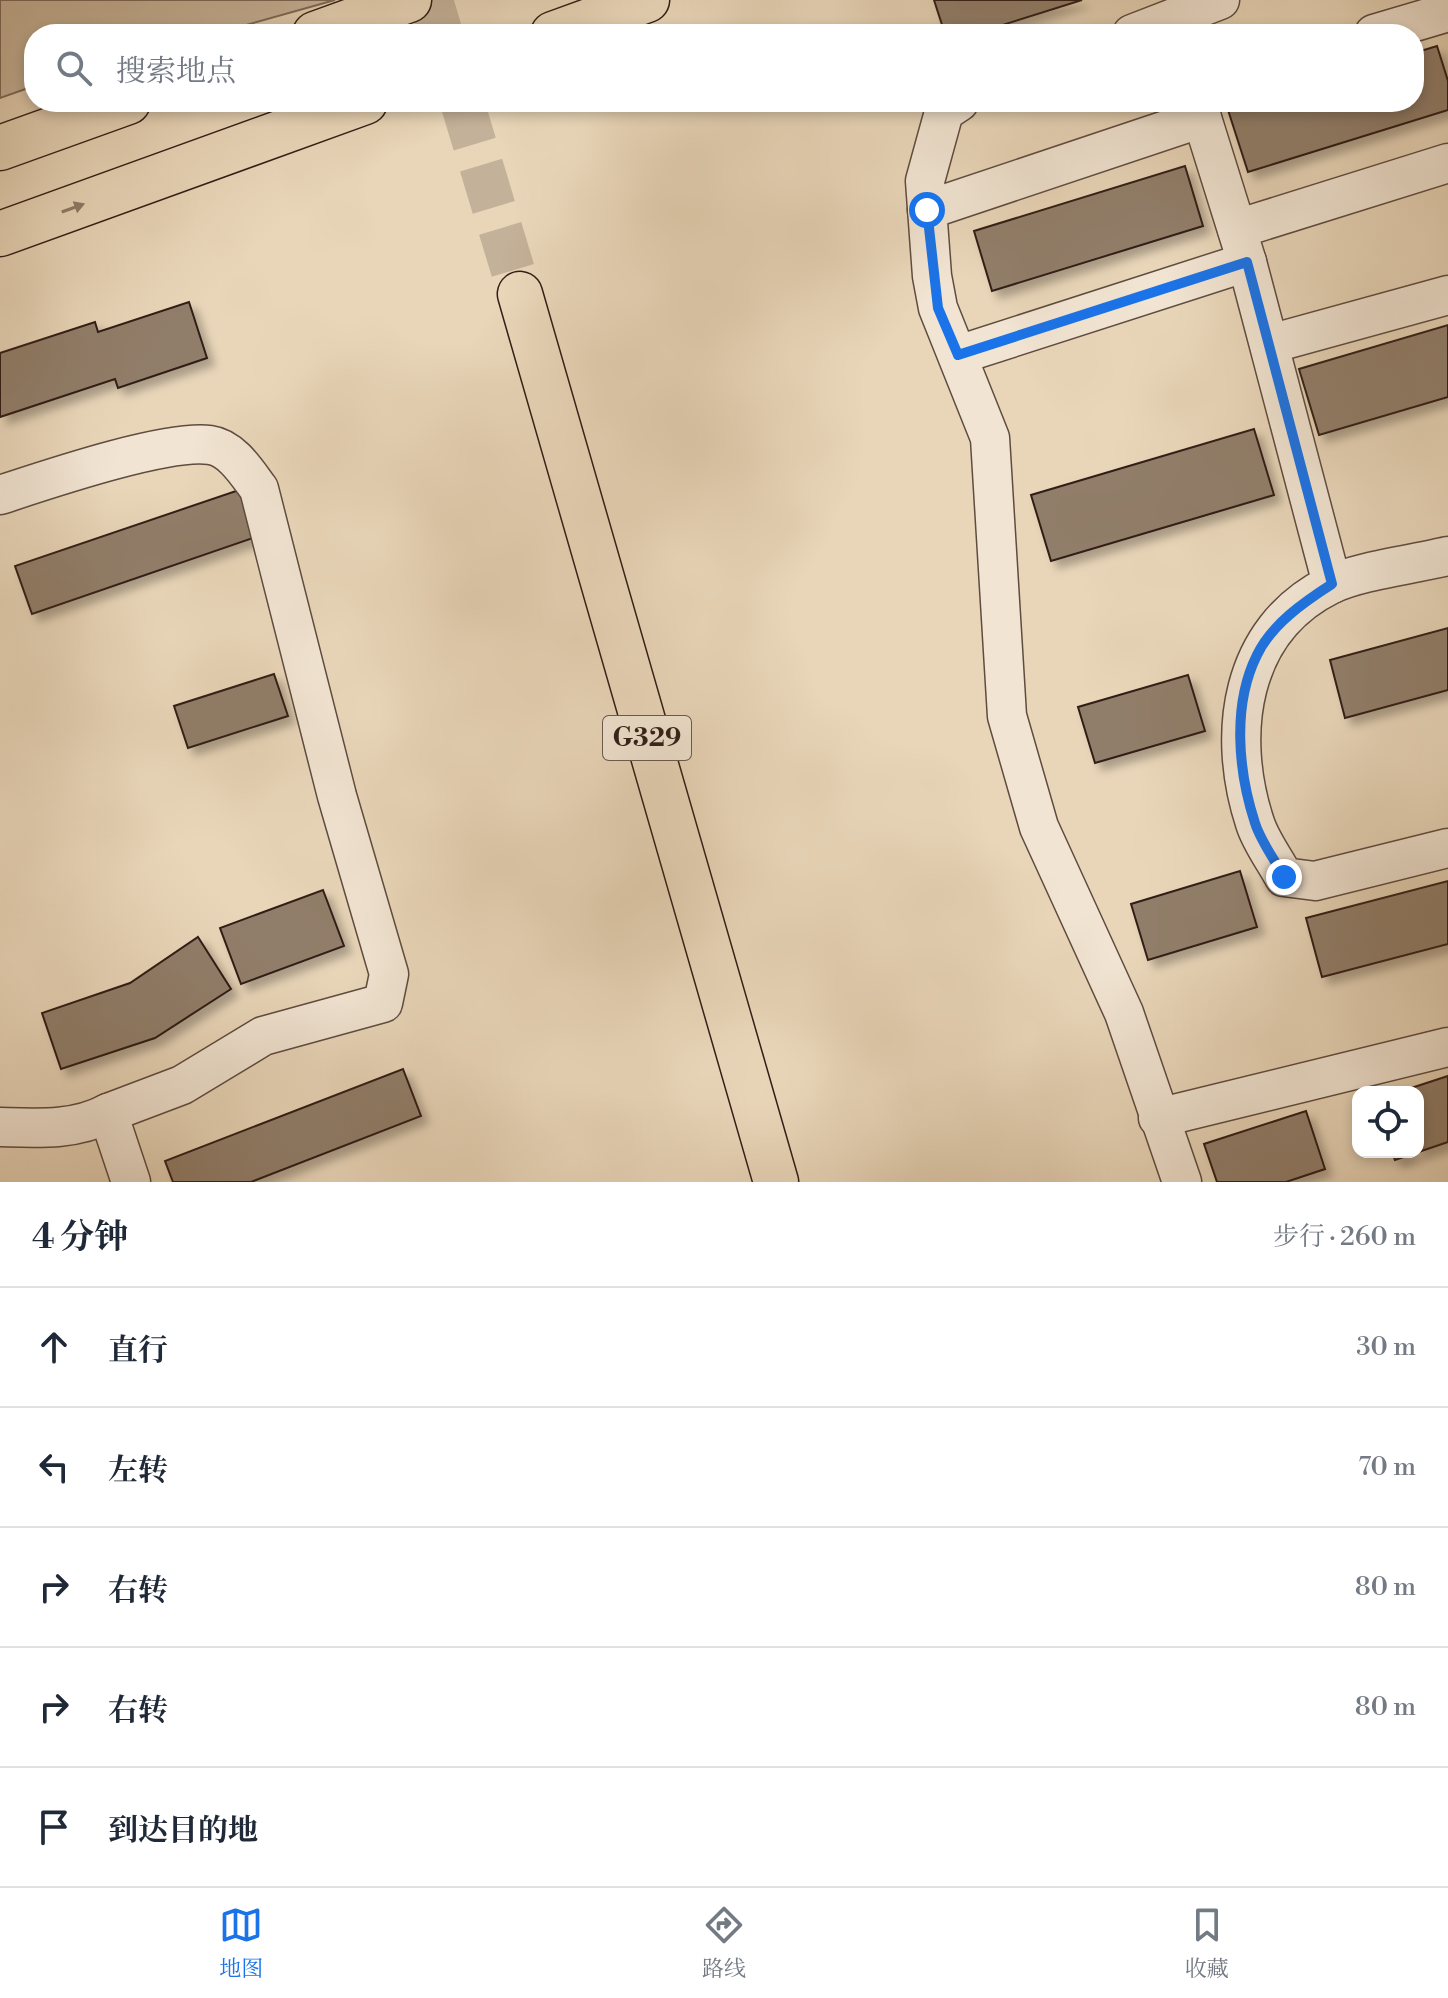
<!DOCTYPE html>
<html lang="zh">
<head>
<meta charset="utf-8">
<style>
  body { margin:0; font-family:"Libre Bodoni","Noto Serif SC",serif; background:#f2f2f3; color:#1f2937 }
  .controls { position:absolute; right:24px; bottom:24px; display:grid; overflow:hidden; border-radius:16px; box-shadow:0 4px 12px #0003 }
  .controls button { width:72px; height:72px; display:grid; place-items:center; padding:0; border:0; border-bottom:2px solid #e0e1e3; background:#fff; color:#1f2937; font:40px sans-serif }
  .stop { position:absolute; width:24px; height:24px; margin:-18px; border:6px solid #1a73e8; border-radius:50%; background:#fff }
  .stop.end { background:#1a73e8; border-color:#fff; box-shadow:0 2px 8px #0008 }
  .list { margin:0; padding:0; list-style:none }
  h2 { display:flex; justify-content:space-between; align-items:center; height:104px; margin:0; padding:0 32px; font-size:34px }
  h2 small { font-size:26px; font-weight:400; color:#747a83 }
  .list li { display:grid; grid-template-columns:52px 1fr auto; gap:24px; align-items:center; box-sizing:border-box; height:120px; padding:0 32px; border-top:2px solid #e0e1e3 }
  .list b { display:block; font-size:30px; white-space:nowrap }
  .list em { font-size:26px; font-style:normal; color:#747a83 }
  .icon { flex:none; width:44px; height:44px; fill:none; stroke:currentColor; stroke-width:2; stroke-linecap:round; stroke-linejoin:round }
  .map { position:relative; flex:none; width:1448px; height:1182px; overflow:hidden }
  .search { position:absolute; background:#fff; box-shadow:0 4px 12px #0003; left:24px; right:24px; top:24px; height:88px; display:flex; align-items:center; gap:20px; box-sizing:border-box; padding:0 28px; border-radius:32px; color:#747a83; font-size:30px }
  .sheet { height:704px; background:#fff }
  nav { display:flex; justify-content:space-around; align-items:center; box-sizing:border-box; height:112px; border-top:2px solid #e0e1e3; background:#fff; font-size:22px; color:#747a83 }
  nav a { display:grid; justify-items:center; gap:4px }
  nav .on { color:#1a73e8 }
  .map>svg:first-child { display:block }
  .green { fill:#cab79d; stroke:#7e6a5a; stroke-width:2 }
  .building { fill:#917e6b; stroke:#311e17; stroke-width:2; filter:url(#shadow) }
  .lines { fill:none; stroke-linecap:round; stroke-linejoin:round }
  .highway-tunnel { stroke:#c4b199; stroke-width:44; stroke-dasharray:44 22; stroke-linecap:butt }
  .minor-casing { stroke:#5f4c40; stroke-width:41 }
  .major-casing { stroke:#311e17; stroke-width:47 }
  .highway-casing { stroke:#311e17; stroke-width:47 }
  .minor { stroke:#f1e4d2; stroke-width:38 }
  .major { stroke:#e9d6b9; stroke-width:44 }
  .highway { stroke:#e9d6b9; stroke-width:44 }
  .oneway { fill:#8d7a68 }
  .route { stroke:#1a73e8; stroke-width:10 }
  .labels { text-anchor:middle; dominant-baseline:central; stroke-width:7; stroke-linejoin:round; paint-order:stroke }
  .shield { fill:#f1e4d2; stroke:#6b594f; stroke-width:2 }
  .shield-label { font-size:26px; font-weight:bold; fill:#311e17 }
</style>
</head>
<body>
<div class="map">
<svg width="1448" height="1182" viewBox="0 0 1448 1182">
  <defs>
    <filter id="shadow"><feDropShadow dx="7" dy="7" stdDeviation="4" flood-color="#0004"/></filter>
  </defs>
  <rect width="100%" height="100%" fill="#e9d6b9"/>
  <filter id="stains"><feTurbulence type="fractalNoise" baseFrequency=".0025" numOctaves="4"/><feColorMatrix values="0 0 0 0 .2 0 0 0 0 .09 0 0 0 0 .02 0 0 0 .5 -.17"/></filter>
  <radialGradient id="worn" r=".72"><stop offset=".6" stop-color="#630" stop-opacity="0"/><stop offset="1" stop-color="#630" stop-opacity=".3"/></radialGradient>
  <polygon class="green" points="0,0 335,0 214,34 34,34 34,86 0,98"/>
  <g class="building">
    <polygon points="934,0 1082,0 974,34 945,34"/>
    <polygon points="1437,46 1448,81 1448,110 1248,172 1228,110 1254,102 1414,102 1414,53"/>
    <polygon points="1185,166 1203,226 992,291 974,231"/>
    <polygon points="189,302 207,358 118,388 115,379 0,417 0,353 95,322 98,332"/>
    <polygon points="1448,325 1448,397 1319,435 1299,369"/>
    <polygon points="1254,429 1274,495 1051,561 1031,495"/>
    <polygon points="239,490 256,537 32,614 15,566"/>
    <polygon points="1448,628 1448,690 1345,718 1330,660"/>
    <polygon points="274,674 288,716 188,748 174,706"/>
    <polygon points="1188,675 1205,731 1095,763 1078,707"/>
    <polygon points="1240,871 1257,927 1148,960 1131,904"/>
    <polygon points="1448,881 1448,944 1322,977 1306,918"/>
    <polygon points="323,890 344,946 241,984 220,928"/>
    <polygon points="198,937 231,989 155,1038 61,1069 42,1013 130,983"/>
    <polygon points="403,1069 421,1116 251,1182 173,1182 165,1161"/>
    <polygon points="1448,1076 1448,1142 1395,1160 1392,1152 1418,1152 1418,1092 1399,1092"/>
    <polygon points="1306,1111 1325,1169 1286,1182 1217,1182 1204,1144"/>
  </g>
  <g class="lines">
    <g class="highway-tunnel">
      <polyline points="431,0 441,34"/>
      <polyline points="462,102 520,294"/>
    </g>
    <defs>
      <g id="minor">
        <polyline points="1132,34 1220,0"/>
        <polyline points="1374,34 1448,12"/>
        <polyline points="959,102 944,112 925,181 932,276 938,308 990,438 1007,716 1039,827 1124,1013 1182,1182"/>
        <polyline points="1197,102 1247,262 1332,584"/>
        <polyline points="927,210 1202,118"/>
        <polyline points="1237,229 1448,163"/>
        <polyline points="1270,344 1448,295"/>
        <polyline points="958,355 1247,262"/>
        <path d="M0 495C46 480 166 439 210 445 232 448 247 473 259 489L337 796 389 974 383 1003 263 1036 182 1085 108 1113"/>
        <path d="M1448 556C1415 564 1358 571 1330 585 1239 630 1226 735 1255 823 1261 842 1275 860 1284 877L1315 881 1448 848"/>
        <polyline points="1158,1118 1448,1047"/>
        <path d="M0 1127C36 1128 75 1131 108 1113L131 1182"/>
      </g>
      <g id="major">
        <polyline points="315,34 409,0"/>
        <polyline points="553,34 647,0"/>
        <polyline points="0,148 128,102"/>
        <polyline points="0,234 365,102"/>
      </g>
      <polyline id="highway" points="520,294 776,1182"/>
    </defs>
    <use href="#minor" class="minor-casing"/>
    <use href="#major" class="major-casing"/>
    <use href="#highway" class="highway-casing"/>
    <use href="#minor" class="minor"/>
    <use href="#major" class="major"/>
    <use href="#highway" class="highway"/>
  </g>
  <defs><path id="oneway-solid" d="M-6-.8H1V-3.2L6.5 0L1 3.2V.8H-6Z" transform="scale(2)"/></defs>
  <use class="oneway" href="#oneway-solid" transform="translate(73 208) rotate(-20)"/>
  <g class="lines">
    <path class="route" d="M927 210 938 308 958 355 1247 262 1332 584C1304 602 1272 624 1257 655 1232 705 1238 771 1255 823 1261 842 1275 860 1284 877"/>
  </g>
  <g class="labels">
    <rect class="shield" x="603" y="716" width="88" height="44" rx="6"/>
    <g class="shield-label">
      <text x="647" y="738">G329</text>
    </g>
  </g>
  <rect width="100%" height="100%" filter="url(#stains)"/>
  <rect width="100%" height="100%" fill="url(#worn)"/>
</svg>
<div class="controls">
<button><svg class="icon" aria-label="locate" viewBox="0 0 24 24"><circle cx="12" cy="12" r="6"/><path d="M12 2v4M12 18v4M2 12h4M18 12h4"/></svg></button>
</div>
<div class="stop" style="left:927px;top:210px"></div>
<div class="stop end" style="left:1284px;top:877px"></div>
<div class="search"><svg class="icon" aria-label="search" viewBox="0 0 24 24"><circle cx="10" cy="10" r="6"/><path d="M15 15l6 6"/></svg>搜索地点</div>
</div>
<section class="sheet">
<h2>4 分钟<small>步行 · 260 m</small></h2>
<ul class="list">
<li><svg class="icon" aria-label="ahead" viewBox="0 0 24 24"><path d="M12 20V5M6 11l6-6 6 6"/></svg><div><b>直行</b></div><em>30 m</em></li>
<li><svg class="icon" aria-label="left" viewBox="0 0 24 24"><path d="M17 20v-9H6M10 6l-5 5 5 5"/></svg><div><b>左转</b></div><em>70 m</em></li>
<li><svg class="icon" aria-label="right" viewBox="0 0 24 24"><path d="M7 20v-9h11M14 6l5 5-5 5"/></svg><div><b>右转</b></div><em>80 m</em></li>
<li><svg class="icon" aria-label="right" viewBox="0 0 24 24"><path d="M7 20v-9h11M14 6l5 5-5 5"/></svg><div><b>右转</b></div><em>80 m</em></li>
<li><svg class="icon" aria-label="arrive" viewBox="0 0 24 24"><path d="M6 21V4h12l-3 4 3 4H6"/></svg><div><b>到达目的地</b></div></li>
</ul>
</section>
<nav>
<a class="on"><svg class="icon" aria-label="map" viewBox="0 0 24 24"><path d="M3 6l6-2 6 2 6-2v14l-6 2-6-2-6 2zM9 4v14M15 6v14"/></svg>地图</a>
<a><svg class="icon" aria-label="directions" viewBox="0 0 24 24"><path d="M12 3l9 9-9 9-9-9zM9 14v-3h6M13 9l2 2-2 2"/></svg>路线</a>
<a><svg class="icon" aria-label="saved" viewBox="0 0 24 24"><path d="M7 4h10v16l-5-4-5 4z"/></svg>收藏</a>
</nav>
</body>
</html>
